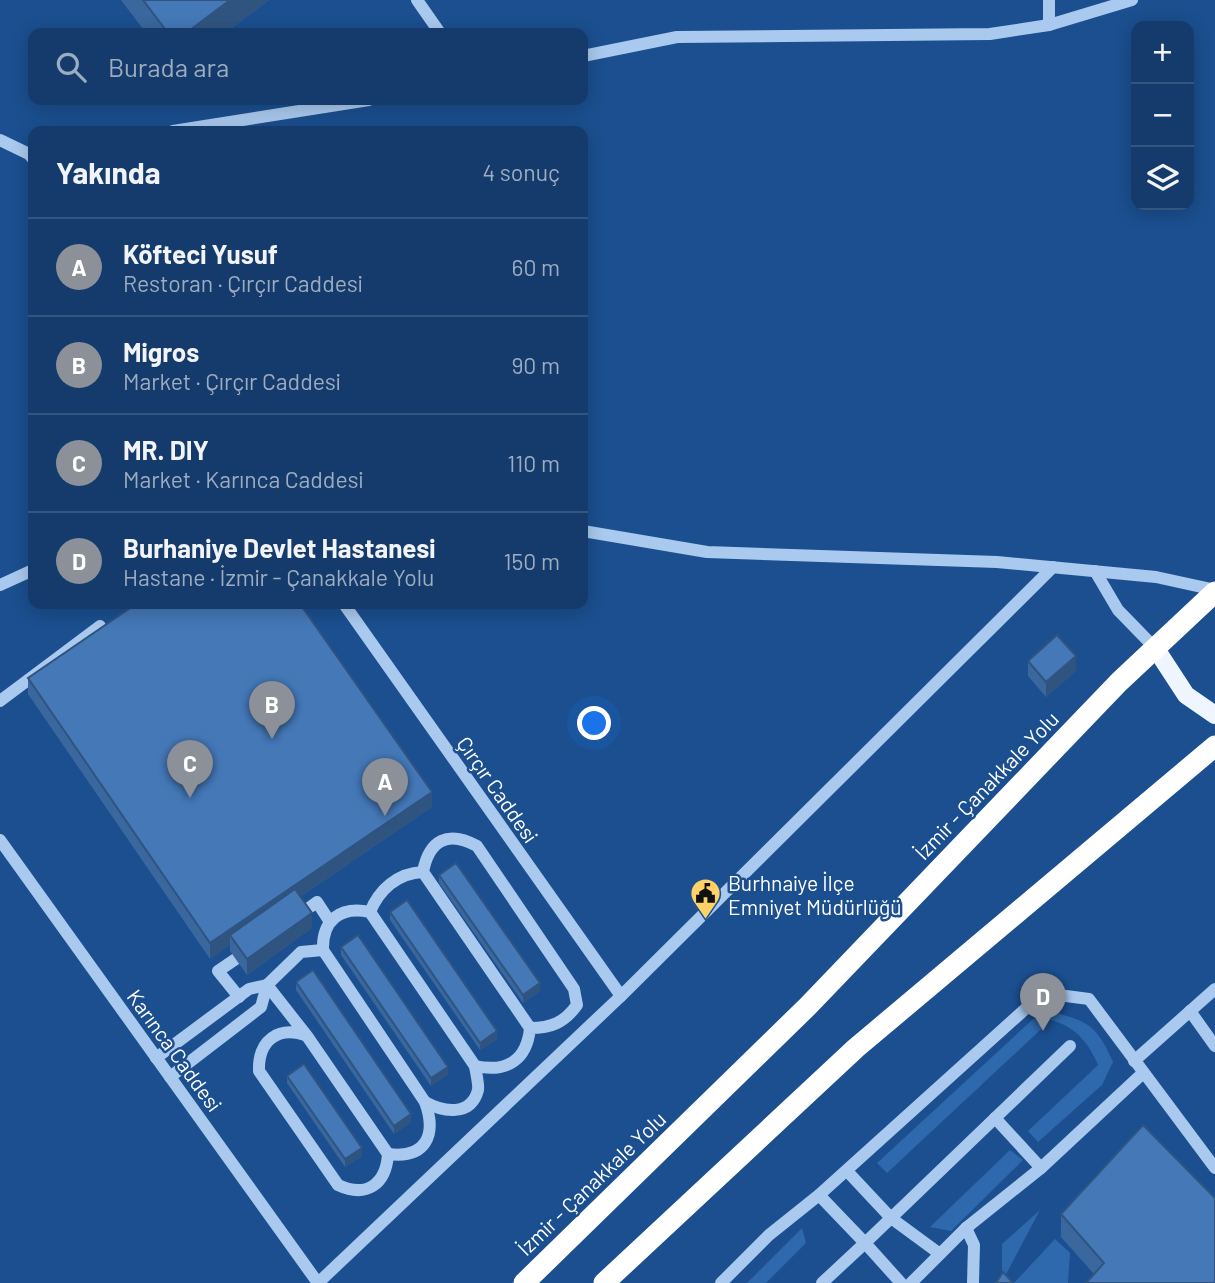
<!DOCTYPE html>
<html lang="tr">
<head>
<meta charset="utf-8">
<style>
  body { margin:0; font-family:Barlow,sans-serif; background:#1d4271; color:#f1f3f6 }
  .controls { position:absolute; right:21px; top:21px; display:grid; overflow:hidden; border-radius:14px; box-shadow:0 4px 18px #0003 }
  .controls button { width:63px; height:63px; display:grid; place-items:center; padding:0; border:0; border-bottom:2px solid #33557e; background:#143b6b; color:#f1f3f6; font:35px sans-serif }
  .you { position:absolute; left:595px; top:724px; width:24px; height:24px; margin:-18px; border:5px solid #fff; border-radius:50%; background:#1a73e8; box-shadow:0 0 0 10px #1a73e833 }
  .badge { display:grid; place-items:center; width:46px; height:46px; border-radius:50%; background:#8c9099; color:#fff; font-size:23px; font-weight:700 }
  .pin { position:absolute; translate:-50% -58px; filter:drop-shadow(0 2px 4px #0008) }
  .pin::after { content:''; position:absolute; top:37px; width:24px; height:21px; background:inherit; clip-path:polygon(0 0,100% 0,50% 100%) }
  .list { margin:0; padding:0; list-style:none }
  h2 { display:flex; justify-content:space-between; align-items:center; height:91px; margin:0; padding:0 28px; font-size:30px }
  h2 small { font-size:23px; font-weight:400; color:#9dadc1 }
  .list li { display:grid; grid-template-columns:46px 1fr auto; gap:21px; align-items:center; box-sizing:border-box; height:98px; padding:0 28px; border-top:2px solid #33557e }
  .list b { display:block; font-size:26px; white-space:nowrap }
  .list p { margin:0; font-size:23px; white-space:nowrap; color:#9dadc1 }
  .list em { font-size:23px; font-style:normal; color:#9dadc1 }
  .icon { flex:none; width:38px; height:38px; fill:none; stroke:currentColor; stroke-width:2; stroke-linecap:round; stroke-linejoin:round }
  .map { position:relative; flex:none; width:1215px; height:1283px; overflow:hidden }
  .search { position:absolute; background:#143b6b; box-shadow:0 4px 18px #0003; left:28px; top:28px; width:560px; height:77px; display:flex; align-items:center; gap:18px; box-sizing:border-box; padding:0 24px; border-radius:14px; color:#9dadc1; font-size:26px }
  .panel { position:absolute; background:#143b6b; box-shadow:0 4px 18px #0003; left:28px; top:126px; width:560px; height:483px; border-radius:14px }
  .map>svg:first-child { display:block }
  .green { fill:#2e69ad }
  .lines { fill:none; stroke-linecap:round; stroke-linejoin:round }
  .minor { stroke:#a9c9ee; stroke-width:12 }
  .major { stroke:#f0f6ff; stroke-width:18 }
  .highway { stroke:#fff; stroke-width:21 }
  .wall { fill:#3a679d }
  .shaded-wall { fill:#305480 }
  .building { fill:#4478b7; stroke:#305480; stroke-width:2 }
  .labels { text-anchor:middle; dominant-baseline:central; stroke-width:5; stroke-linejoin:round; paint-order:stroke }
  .street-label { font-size:21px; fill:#fff; stroke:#1b4f8f }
  .poi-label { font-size:21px; fill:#fff; stroke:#1b4f8f; text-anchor:start }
</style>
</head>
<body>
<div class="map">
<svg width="1215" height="1283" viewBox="0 0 1215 1283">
  <rect width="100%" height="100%" fill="#1b4f8f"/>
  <g class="green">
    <path d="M1044 1009C1085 1022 1095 1020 1113 1062L1102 1085 1038 1142 1028 1131 1098 1065C1088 1042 1076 1027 1051 1020L887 1173 877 1163Z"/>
    <polygon points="1010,1150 1023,1160 951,1231 930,1227"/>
    <polygon points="1040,1210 1002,1282 1002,1244"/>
    <polygon points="802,1228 806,1243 766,1283 747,1283"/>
    <polygon points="1055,1239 1070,1253 1068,1283 1014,1283"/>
  </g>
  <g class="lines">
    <g class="minor">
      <polyline points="417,0 440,33"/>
      <polyline points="1049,0 1049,25"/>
      <polyline points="583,56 677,37 990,34 1049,25 1132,0"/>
      <polyline points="173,131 369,100"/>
      <polyline points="0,140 29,154 33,159"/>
      <polyline points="583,531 707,552 997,562 1156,577 1215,590"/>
      <polyline points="1095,571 1118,610 1156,649"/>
      <polyline points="0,585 33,570"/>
      <polyline points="344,604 621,996"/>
      <polyline points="0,701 100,626"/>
      <polyline points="0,840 318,1283 621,996 1053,567"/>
      <path d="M370 912C379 890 397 873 423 872"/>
      <polyline points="295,918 317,902 330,922"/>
      <path d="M267 985 307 1036C279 1025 258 1040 259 1071L338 1185C366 1198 386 1185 388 1154L307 1036"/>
      <polyline points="239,997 218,971 249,950"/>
      <polyline points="1190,1011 1215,1046"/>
      <polyline points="156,1058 249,989 267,985"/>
      <polyline points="1134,1061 1215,989"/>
      <polyline points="170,1077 261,1007 267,985 301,952 323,950"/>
      <path d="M425 1102C443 1112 471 1117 478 1090 479 1084 476 1073 475 1066"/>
      <polyline points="995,1118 1041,1168"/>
      <path d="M388 1154C426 1159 437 1135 425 1102L323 950C322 920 340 906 370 912L475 1066C507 1073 527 1060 530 1028L423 872C429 840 448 830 477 846L574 989 577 1005C564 1023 551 1028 530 1028"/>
      <polyline points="847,1171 891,1218 940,1254"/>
      <polyline points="819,1195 865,1243 822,1283"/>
      <polyline points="966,1228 974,1245 973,1283"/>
      <polyline points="721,1283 769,1235 819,1195 1043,993 1089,999 1215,1168"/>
      <polyline points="901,1283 865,1243 1070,1046"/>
      <polyline points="911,1283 966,1228 1041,1168 1143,1073"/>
    </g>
    <polyline class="major" points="1156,649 1186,695 1215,715"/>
    <g class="highway">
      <polyline points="524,1283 808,1006 1119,682 1215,592"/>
      <polyline points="604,1283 856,1048 1215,746"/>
    </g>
  </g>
  <g class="wall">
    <polygon points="121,0 269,0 225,33 146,33"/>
    <polygon points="1028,661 1076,671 1046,697 1028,676"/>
    <polygon points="28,678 432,807 300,897 312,928 247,975 230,951 230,945 210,959 28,694"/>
    <polygon points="439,875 540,991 523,1003 439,883"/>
    <polygon points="390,912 497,1039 480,1050 390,920"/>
    <polygon points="341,947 448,1074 431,1086 341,955"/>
    <polygon points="296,982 411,1122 394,1134 296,990"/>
    <polygon points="287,1076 362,1156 345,1167 287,1083"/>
    <polygon points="1215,1198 1094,1274 1061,1237 1061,1214"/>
  </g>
  <g class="shaded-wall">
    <polygon points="230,0 269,0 225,33 186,33"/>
    <polygon points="1076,656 1076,671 1046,697 1046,682"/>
    <polygon points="432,792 432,807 234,942 230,935 230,945 210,959 210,943"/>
    <polygon points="312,913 312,928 247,975 247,959"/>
    <polygon points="540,983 540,991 523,1003 523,995"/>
    <polygon points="497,1031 497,1039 480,1050 480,1043"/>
    <polygon points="448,1067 448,1074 431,1086 431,1078"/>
    <polygon points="411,1114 411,1122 394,1134 394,1126"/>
    <polygon points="362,1148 362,1156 345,1167 345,1159"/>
  </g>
  <g class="building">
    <polygon points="143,0 230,0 186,33 168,33"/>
    <polygon points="136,604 300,604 432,792 210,943 28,678"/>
    <polygon points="1057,635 1076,656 1046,682 1028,661"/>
    <polygon points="456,863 540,983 523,995 439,875"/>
    <polygon points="295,889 312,913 247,959 230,935"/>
    <polygon points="407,900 497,1031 480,1043 390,912"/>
    <polygon points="358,935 448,1067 431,1078 341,947"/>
    <polygon points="313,970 411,1114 394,1126 296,982"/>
    <polygon points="304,1064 362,1148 345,1159 287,1076"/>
    <polygon points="1143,1125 1215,1198 1215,1283 1086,1283 1104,1263 1061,1214"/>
    <polygon points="1003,1272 1013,1283 996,1283"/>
  </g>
  <defs>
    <symbol id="civic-pin" viewBox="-11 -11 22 30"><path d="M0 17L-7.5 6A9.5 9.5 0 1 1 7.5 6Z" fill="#ffd166" stroke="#1b4f8f"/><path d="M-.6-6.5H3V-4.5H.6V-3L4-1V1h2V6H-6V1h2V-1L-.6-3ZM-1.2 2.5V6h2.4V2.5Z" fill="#111"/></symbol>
  </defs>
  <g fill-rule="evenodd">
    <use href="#civic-pin" x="688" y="876" width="35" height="47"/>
  </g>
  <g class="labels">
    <g class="street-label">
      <text transform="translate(986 785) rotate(-46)">İzmir - Çanakkale Yolu</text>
      <text transform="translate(498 789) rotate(55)">Çırçır Caddesi</text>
      <text transform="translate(175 1050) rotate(54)">Karınca Caddesi</text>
      <text transform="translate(591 1183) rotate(-44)">İzmir - Çanakkale Yolu</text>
    </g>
    <g class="poi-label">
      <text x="728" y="882">Burhnaiye İlçe<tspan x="728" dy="24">Emniyet Müdürlüğü</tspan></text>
    </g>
  </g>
</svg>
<div class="controls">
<button>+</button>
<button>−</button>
<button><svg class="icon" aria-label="layers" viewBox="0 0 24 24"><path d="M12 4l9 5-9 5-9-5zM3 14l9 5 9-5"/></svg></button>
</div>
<div class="you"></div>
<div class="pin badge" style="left:385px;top:816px">A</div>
<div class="pin badge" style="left:272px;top:739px">B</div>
<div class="pin badge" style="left:190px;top:798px">C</div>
<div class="pin badge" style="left:1043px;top:1031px">D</div>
<div class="search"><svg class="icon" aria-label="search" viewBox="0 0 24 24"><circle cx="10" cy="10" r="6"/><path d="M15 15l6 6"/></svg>Burada ara</div>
<section class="panel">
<h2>Yakında<small>4 sonuç</small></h2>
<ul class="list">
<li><span class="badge">A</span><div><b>Köfteci Yusuf</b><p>Restoran · Çırçır Caddesi</p></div><em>60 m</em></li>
<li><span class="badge">B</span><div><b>Migros</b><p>Market · Çırçır Caddesi</p></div><em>90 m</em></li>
<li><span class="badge">C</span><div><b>MR. DIY</b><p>Market · Karınca Caddesi</p></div><em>110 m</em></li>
<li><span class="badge">D</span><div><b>Burhaniye Devlet Hastanesi</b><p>Hastane · İzmir - Çanakkale Yolu</p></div><em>150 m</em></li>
</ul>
</section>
</div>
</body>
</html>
